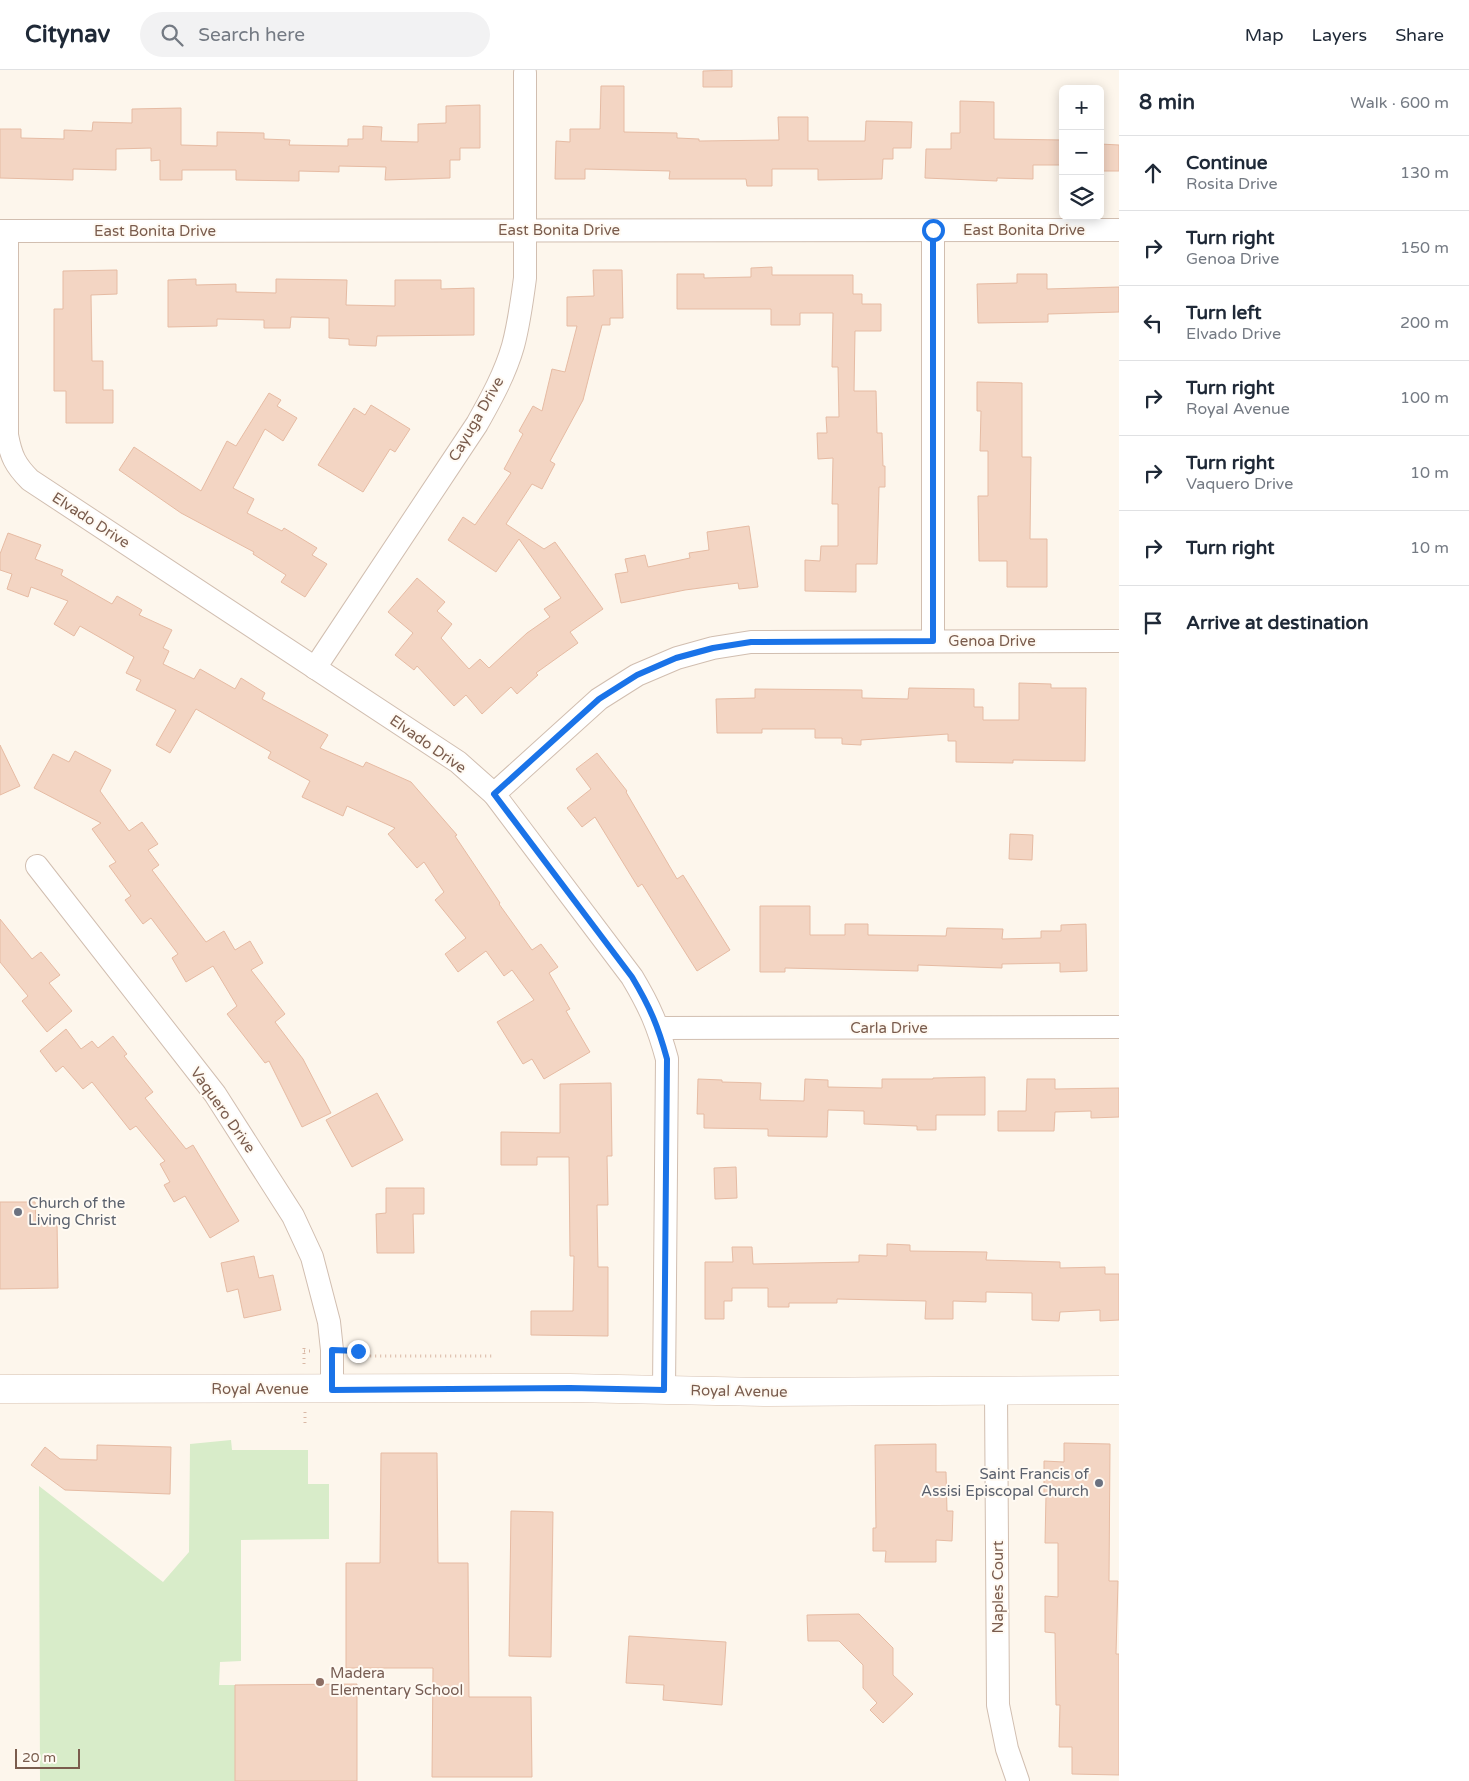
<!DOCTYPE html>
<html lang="en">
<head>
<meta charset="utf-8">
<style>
  body { margin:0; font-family:"Varela Round",sans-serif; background:#f2f2f3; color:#1f2937 }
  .controls { position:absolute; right:15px; top:15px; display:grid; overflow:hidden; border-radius:8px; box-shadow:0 2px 12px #0003 }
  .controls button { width:45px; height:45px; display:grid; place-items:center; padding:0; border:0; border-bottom:1px solid #e0e1e3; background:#fff; color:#1f2937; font:25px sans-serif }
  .scale { position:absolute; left:15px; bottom:12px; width:65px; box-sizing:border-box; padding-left:5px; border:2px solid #7a5c4d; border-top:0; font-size:14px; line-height:18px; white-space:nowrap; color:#7a5c4d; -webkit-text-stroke:4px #fffaf3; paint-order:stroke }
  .stop { position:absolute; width:15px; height:15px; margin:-11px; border:4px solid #1a73e8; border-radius:50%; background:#fff }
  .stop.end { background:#1a73e8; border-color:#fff; box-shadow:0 1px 5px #0008 }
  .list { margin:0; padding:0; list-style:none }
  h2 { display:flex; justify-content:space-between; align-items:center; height:65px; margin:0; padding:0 20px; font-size:21px }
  h2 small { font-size:16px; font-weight:400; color:#747a83 }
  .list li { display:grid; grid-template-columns:32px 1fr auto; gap:15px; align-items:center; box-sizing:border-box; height:75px; padding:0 20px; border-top:1px solid #e0e1e3 }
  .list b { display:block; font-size:19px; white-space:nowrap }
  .list p { margin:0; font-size:16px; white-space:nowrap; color:#747a83 }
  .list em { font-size:16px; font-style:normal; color:#747a83 }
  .icon { flex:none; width:28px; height:28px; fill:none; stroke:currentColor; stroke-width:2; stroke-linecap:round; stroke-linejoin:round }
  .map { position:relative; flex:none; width:1119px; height:1711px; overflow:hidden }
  header { display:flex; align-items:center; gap:30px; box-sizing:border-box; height:70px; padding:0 25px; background:#fff; border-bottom:1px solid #e0e1e3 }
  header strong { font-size:24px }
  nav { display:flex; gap:28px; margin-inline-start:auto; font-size:18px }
  .search { width:350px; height:45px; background:#f2f2f3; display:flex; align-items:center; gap:12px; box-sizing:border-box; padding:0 18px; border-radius:28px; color:#747a83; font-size:19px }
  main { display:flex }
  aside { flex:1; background:#fff }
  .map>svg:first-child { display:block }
  .green { fill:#d8ecc9 }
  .building { fill:#f3d5c3; stroke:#e6bba3 }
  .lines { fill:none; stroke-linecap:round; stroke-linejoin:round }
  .street-casing { stroke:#d1beb0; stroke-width:24 }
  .secondary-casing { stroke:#d6c0b0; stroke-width:29 }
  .path { stroke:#d9b8a5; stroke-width:3; stroke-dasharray:1 4; stroke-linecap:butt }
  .street { stroke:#fff; stroke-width:22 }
  .secondary { stroke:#fff; stroke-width:28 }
  .route { stroke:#1a73e8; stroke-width:6 }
  .worship-dot { fill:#6b7280; stroke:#fffaf3; stroke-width:2 }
  .education-dot { fill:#8d6e63; stroke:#fffaf3; stroke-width:2 }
  .labels { text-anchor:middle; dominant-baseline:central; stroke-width:4; stroke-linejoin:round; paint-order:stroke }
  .street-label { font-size:15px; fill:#7a5c4d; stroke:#fffaf3 }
  .worship-label { font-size:15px; fill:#5b616d; stroke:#fffaf3; text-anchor:start }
  .education-label { font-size:15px; fill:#785e54; stroke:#fffaf3; text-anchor:start }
</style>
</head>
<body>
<header>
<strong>Citynav</strong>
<div class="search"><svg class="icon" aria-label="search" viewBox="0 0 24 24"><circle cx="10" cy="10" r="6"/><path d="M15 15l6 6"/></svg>Search here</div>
<nav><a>Map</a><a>Layers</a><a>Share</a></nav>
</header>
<main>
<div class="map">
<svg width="1119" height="1711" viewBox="0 0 1119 1711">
  <rect width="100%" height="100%" fill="#fdf6ec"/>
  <polygon class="green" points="231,1370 232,1380 308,1380 308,1414 329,1414 329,1469 241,1470 241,1591 220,1592 219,1615 235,1615 235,1711 40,1711 39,1416 163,1512 189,1482 190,1374"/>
  <g class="building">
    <polygon points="732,0 732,17 703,17 703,1"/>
    <polygon points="601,16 624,16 624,62 677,63 677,68 699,69 699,71 779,70 778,47 808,47 808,71 865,71 866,51 912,52 911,78 893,78 893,89 883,89 882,109 818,110 818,99 772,99 772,116 747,116 746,109 669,109 670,101 585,99 585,109 555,109 556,71 570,72 570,59 600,59"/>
    <polygon points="960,31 994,32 994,69 1063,70 1063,95 1033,95 1033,109 997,108 997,111 925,108 926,79 951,79 951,63 960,63"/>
    <polygon points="480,35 480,78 460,78 460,90 450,90 450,108 385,110 386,97 339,96 339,102 299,101 299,111 236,110 236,100 182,100 182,110 160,110 160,90 151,91 151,78 116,79 116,100 73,99 73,110 0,108 0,59 21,59 21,68 64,69 64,60 92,61 93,52 132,53 132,39 181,38 181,75 217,76 217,62 264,63 264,69 290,70 289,75 348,76 348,69 363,69 363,56 382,57 381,71 418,72 418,54 446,53 446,36"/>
    <polygon points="1100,74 1119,75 1119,101 1100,101"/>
    <polygon points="772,197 772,205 853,205 853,224 862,224 862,234 881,234 881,261 855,261 854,321 876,321 877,363 882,363 883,396 885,396 885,417 879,417 877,494 856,494 856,522 805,521 805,490 820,491 821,476 838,476 838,434 832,434 833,388 818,389 817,363 827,363 826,347 839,347 838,297 832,297 833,243 800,243 800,255 771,255 771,239 677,239 677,204 704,204 704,208 751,207 751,198"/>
    <polygon points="117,200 117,224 91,225 92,291 103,291 103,320 113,320 113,353 66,353 66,321 54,321 54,239 63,239 63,201"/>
    <polygon points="593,200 622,200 623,248 610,248 610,255 602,255 583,330 550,391 555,394 542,419 532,414 506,454 544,479 555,472 603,539 570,562 578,573 536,603 538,605 517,624 511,617 482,644 466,625 454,636 417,596 414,600 395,585 413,563 388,542 417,508 445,532 437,541 452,554 441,568 469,599 480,589 489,598 527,563 550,547 544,539 561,528 519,469 496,502 448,470 463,447 475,455 511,403 504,399 523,364 519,361 533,336 542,341 552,299 565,302 577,256 567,256 567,227 594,226"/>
    <polygon points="1017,204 1047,204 1047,219 1119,217 1119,242 1048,244 1048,252 978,253 977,214 1017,213"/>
    <polygon points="196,209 196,215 236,214 236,222 276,223 276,209 347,210 346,235 395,236 395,210 441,210 441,219 474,218 474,265 377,266 376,276 349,275 349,269 329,268 329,248 291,247 290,258 264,258 264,250 217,249 217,256 168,257 168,210"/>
    <polygon points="977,312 1022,313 1022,387 1031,387 1030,469 1047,469 1047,517 1007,517 1007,491 979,491 978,426 988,426 988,381 980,381 981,341 977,341"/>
    <polygon points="269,323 281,330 277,336 297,348 283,371 265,359 233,418 254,429 247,443 282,461 284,458 317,478 312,485 327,494 305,527 281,512 286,505 253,484 254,482 181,443 119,400 134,377 201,421 227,371 236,376"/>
    <polygon points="371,335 410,359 395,382 390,379 363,422 318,395 354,338 365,345"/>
    <polygon points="749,456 758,517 739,519 738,513 685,520 621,533 615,504 628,502 625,489 645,485 648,497 690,488 689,483 709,480 707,462"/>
    <polygon points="8,463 41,475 35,489 63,500 61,505 112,534 117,526 142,540 139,545 172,560 163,578 169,581 163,594 194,609 200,599 235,619 241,608 265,623 262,629 328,665 320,678 363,697 366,692 411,712 457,765 455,766 500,833 499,834 532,880 541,874 558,897 549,903 570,939 566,941 590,982 544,1009 532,989 523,994 497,952 534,930 512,900 504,906 486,881 458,902 445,884 466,868 435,830 444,822 424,792 417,798 388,764 395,758 347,736 343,746 302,727 310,711 268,688 271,682 196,639 170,683 156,675 176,640 136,620 141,610 126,603 134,587 80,556 74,566 54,554 68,531 31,517 28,527 7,519 12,504 0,500 0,484"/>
    <polygon points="1019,613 1051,614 1051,618 1086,618 1085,691 1013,690 1013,693 956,692 956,671 948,671 948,664 861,670 861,675 842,674 842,668 815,668 815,659 762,659 762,663 717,663 716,629 755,628 755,619 862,620 862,628 908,629 909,618 974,619 974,637 983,637 983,650 1019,650"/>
    <polygon points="0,675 20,716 0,725"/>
    <polygon points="75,681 111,700 100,721 129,761 142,752 158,774 148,780 159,795 152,800 206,872 224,861 235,880 250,871 263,893 251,900 285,944 275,952 303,989 331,1043 302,1057 269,991 265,993 227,944 237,936 213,896 186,912 172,888 178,884 151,848 143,854 125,830 131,826 109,796 116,792 92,759 101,753 34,718 53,684 69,692"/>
    <polygon points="597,683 627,721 626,722 677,809 683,805 730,880 697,901 642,814 638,817 595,747 582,757 567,738 591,719 576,699"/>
    <polygon points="1010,764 1033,765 1032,790 1009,789"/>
    <polygon points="760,836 810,836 810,865 845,865 845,854 868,854 868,865 946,866 947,858 1003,859 1002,869 1041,868 1041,861 1061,861 1061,855 1086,854 1087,901 1060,902 1060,893 1002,894 1002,898 918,895 918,901 785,898 785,902 760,902"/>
    <polygon points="0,849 32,889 41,882 60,905 49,913 72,941 47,962 22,931 28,926 0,892"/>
    <polygon points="66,959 81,979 92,971 98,978 113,966 127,984 124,986 153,1022 145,1028 186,1079 193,1075 239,1151 210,1168 185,1126 174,1132 164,1115 170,1112 160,1094 165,1091 136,1056 130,1060 92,1012 83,1019 63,996 56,1002 40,981"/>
    <polygon points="985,1007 985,1045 936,1045 936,1060 917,1060 917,1056 864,1054 864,1041 828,1040 827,1067 768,1066 768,1059 704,1058 704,1044 697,1044 698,1009 722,1010 722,1012 761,1013 760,1030 804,1031 805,1009 828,1010 828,1017 882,1018 882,1009 933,1009 933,1008"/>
    <polygon points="1027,1009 1055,1009 1055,1019 1119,1018 1119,1047 1091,1048 1091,1041 1055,1042 1054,1061 998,1061 998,1041 1026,1041"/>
    <polygon points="611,1013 612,1086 607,1086 608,1135 597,1135 598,1197 608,1197 608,1266 531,1265 531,1241 573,1241 574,1186 570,1186 569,1087 537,1087 537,1095 501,1095 501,1062 560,1063 560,1014"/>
    <polygon points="377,1023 403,1070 352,1097 326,1050"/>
    <polygon points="736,1097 737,1128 715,1129 714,1098"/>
    <polygon points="386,1118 424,1118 424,1144 413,1144 414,1183 377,1183 376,1144 386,1143"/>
    <polygon points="0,1132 35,1132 36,1152 57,1151 58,1218 0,1219"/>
    <polygon points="887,1174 910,1175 910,1181 987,1182 986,1190 1060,1192 1060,1198 1105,1197 1105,1204 1119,1204 1119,1250 1100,1251 1100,1240 1060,1242 1059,1251 1032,1250 1032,1223 986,1222 986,1232 953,1231 953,1249 925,1249 926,1231 837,1229 837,1233 789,1233 789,1237 768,1237 768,1218 732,1218 732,1231 724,1231 724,1249 705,1249 705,1192 733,1192 732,1177 752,1177 753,1194 859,1192 859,1185 887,1186"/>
    <polygon points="254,1186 259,1208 273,1205 281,1240 244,1248 238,1219 227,1222 221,1193"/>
    <polygon points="1064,1373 1110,1374 1109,1511 1118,1511 1116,1584 1119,1584 1119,1705 1072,1704 1072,1677 1059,1677 1060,1635 1056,1635 1055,1563 1045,1562 1045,1526 1058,1527 1058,1473 1045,1473 1046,1425 1044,1425 1044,1391 1064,1392"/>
    <polygon points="936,1374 936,1402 946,1402 947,1441 953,1441 952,1471 936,1470 936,1492 885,1492 886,1481 873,1481 873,1458 876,1458 875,1375"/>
    <polygon points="97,1375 171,1377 170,1424 65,1420 31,1395 45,1377 60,1389 97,1390"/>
    <polygon points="381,1383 437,1383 438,1493 468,1493 469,1627 531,1627 532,1707 432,1707 433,1598 346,1598 346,1493 380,1493"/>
    <polygon points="511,1441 553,1442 551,1587 509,1586"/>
    <polygon points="859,1544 893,1578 893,1605 913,1624 883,1653 870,1640 877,1633 863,1618 863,1595 839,1571 808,1571 807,1545"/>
    <polygon points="629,1566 726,1572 722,1635 663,1630 664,1615 626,1613"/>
    <polygon points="357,1614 357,1711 235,1711 235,1615"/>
  </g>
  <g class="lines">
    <defs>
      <g id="street">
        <polyline points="933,160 933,571"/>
        <polyline points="0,161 1119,160"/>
        <path d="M7 161V365C11 386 15 395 30 410L458 692 494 724 632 907C650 937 658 956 667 989L664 1320"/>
        <path d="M315 598 477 354C491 329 505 304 513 276 519 254 522 231 525 208V3"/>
        <polyline points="494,724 599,629 637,605 677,588 713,578 751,572 1119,571"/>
        <polyline points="37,796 215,1024 293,1146 312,1187 329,1252 332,1280 332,1319"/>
        <polyline points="659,958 1119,957"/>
        <polyline points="996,1320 998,1635 1007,1679 1018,1711"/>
      </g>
      <polyline id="secondary" points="0,1319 570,1318 768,1322 1119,1320"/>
    </defs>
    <use href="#street" class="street-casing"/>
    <use href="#secondary" class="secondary-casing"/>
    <g class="path">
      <polyline points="304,1278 304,1296"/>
      <polyline points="304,1281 311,1281"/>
      <polyline points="352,1281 358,1281 364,1286 492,1286"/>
      <polyline points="305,1342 305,1357"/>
    </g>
    <use href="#street" class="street"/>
    <use href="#secondary" class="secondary"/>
  </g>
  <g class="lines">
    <path class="route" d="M358 1281 332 1280V1320L570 1318 664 1320 667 989C658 956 650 937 632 907L494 724 599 629 637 605 676 588 713 578 751 572 933 571V160"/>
  </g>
  <g class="worship-dot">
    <circle cx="18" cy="1142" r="5"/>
    <circle cx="1099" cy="1413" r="5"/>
  </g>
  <circle class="education-dot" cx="320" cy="1612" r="5"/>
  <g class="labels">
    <g class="street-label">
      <text x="559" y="160">East Bonita Drive</text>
      <text x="1024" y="160">East Bonita Drive</text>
      <text x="155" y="161">East Bonita Drive</text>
      <text transform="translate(476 349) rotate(-60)">Cayuga Drive</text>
      <text transform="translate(91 450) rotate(33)">Elvado Drive</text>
      <text x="992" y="571">Genoa Drive</text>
      <text transform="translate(428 674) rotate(35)">Elvado Drive</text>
      <text x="889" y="958">Carla Drive</text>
      <text transform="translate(223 1040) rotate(55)">Vaquero Drive</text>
      <text x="260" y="1319">Royal Avenue</text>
      <text transform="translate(739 1321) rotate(1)">Royal Avenue</text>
      <text transform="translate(998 1517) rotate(-90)">Naples Court</text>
    </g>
    <g class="worship-label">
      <text x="28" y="1133">Church of the<tspan x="28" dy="17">Living Christ</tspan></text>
      <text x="1089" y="1404" text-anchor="end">Saint Francis of<tspan x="1089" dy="17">Assisi Episcopal Church</tspan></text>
    </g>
    <g class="education-label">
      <text x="330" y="1603">Madera<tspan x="330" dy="17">Elementary School</tspan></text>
    </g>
  </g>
</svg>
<div class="controls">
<button>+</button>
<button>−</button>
<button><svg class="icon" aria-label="layers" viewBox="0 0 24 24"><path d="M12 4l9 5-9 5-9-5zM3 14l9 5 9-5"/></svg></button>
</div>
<div class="scale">20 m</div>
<div class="stop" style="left:933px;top:160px"></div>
<div class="stop end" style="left:358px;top:1281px"></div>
</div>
<aside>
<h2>8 min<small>Walk · 600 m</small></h2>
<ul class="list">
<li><svg class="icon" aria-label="ahead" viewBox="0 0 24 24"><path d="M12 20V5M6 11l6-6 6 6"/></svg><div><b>Continue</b><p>Rosita Drive</p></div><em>130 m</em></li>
<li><svg class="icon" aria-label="right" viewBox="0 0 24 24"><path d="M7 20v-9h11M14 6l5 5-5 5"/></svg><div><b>Turn right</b><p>Genoa Drive</p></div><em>150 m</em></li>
<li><svg class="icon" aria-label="left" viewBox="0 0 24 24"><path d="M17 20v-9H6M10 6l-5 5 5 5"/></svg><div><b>Turn left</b><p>Elvado Drive</p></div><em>200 m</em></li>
<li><svg class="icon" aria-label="right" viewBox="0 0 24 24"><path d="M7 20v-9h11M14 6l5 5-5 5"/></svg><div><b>Turn right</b><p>Royal Avenue</p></div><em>100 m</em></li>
<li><svg class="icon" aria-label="right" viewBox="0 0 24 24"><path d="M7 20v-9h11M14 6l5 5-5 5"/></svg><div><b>Turn right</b><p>Vaquero Drive</p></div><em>10 m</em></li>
<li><svg class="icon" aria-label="right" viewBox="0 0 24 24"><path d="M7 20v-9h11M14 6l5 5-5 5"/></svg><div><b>Turn right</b></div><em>10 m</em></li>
<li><svg class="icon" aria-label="arrive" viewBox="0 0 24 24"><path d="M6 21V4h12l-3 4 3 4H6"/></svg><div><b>Arrive at destination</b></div></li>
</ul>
</aside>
</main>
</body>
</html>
